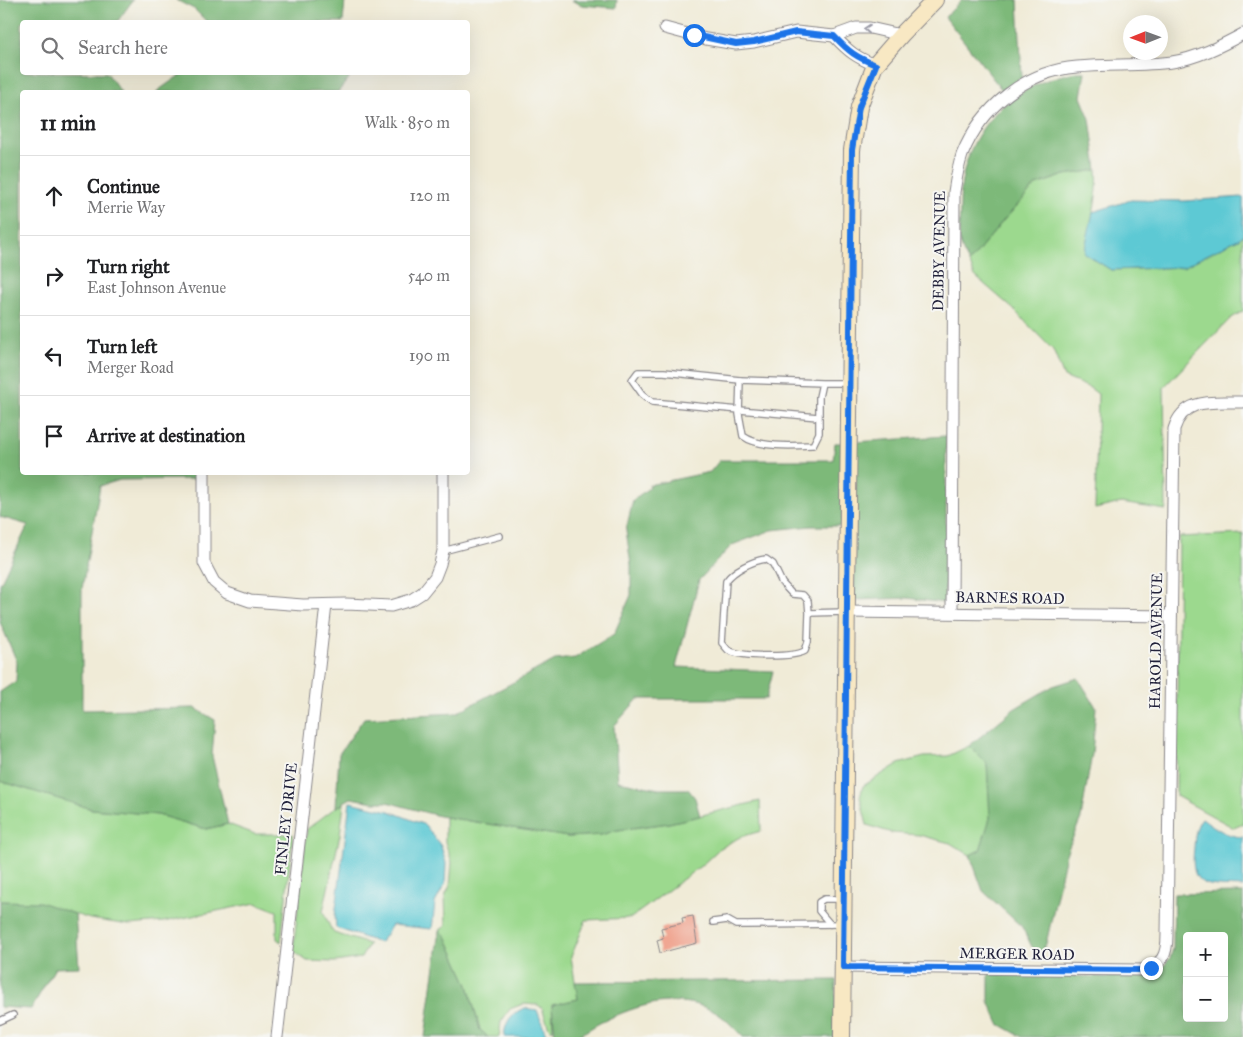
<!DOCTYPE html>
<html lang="en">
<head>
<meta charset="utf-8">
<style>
  body { margin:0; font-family:"IM FELL Great Primer",serif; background:#f2f2f2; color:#202124 }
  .controls { position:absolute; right:15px; bottom:15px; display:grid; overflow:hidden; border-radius:5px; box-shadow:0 5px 20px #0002 }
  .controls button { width:45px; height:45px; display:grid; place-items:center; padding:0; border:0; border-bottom:1px solid #e0e0e0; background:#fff; color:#202124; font:25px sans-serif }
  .compass { position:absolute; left:1123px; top:15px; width:45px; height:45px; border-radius:50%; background:#fff; box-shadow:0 5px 20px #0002; rotate:269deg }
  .stop { position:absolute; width:15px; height:15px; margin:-11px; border:4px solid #1a73e8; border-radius:50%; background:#fff }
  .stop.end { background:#1a73e8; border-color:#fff; box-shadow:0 1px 5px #0008 }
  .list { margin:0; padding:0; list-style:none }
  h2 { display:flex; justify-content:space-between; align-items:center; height:65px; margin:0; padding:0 20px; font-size:21px }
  h2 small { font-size:16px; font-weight:400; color:#757577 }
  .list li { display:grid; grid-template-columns:32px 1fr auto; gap:15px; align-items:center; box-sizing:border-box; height:80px; padding:0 20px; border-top:1px solid #e0e0e0 }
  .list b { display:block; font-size:19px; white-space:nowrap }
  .list p { margin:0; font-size:16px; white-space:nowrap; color:#757577 }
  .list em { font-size:16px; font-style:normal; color:#757577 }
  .icon { flex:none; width:28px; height:28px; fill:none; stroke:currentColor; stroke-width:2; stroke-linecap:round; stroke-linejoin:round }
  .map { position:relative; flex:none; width:1243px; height:1037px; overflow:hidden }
  .search { position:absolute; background:#fff; box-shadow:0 5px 20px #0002; left:20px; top:20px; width:450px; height:55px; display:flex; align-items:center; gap:12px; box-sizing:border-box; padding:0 18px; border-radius:5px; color:#757577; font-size:19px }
  .panel { position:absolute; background:#fff; box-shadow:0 5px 20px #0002; left:20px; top:90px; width:450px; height:385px; border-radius:5px }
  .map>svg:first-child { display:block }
  .green { fill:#9cd98e; stroke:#5f7e64 }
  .forest { fill:#7db979; stroke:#506e5a; fill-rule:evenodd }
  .water { fill:#5dc9d4; stroke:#407688 }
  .building { fill:#ef9f89 }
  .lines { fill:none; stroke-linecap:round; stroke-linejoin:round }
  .service-casing { stroke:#898689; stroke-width:8 }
  .minor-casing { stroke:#898689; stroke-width:13 }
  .secondary-casing { stroke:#898689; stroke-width:18 }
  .service { stroke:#fff; stroke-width:5.5 }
  .minor { stroke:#fff; stroke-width:11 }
  .secondary { stroke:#f8e8c3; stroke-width:16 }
  .oneway { stroke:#9c9ca7 }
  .route { stroke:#1a73e8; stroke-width:6 }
  .labels { text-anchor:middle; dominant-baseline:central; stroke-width:4; stroke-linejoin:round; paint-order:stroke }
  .street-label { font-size:15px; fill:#22223b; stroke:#f6f6f2 }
</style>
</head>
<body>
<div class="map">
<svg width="1243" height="1037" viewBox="0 0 1243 1037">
  <rect width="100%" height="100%" fill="#f6f6f2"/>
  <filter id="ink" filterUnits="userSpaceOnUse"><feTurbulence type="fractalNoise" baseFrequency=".02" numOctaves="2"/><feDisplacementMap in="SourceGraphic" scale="10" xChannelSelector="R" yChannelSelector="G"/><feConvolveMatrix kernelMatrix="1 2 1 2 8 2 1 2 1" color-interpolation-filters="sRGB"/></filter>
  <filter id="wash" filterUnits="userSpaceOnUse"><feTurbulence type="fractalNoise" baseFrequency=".0096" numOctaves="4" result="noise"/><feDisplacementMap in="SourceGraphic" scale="20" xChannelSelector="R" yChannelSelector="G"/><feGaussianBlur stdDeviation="1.12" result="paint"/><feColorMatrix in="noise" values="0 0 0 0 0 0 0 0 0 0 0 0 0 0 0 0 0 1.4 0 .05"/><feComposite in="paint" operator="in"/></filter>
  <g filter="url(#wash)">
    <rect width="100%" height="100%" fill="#f0ebd7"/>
    <g class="green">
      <path d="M1097 170C1100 193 1089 230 1084 253L1111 270 1183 267 1240 238 1243 235V311L1230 319 1164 387 1166 510 1121 503 1095 509 1098 394 1090 388 1064 377 1053 350 1012 308 975 276 969 263 1003 221 1036 185 1065 175Z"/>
      <polygon points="1243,534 1243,824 1234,828 1176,796 1179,537"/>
      <polygon points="969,746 987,764 991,818 980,850 970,855 950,843 919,835 892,833 867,825 860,797 863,786 898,764 924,757 948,756"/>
      <polygon points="0,781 92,809 158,815 206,829 228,824 255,834 293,834 281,942 277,939 277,911 256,903 163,922 129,925 90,919 40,903 0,901"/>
      <polygon points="760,801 761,831 740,837 719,849 702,865 631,918 586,920 571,957 578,999 552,1005 553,1030 549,1028 542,1008 538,1005 523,1004 510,1009 501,1022 499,1037 488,1037 480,1030 468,985 446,936 440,930 446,926 445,896 450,886 452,862 445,842 445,817 568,837 601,835 618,830 669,823"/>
      <polygon points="344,804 340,835 323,911 331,929 334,933 369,944 361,958 335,962 307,961 293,951 307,829 336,807"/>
    </g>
    <g class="forest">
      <polygon points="0,0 133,0 117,22 22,22 22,72 107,73 121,92 22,92 22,472 197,473 197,479 120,480 100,486 82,589 82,710 195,708 215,720 212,756 228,824 206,829 158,815 92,809 0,781 0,692 16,681 17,662 0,622 0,584 28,525 0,517"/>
      <polygon points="176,0 345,0 343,22 207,22 194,9"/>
      <polygon points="571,0 617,0 616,8 582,5"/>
      <polygon points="962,0 1018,0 1022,78 1002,90 945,17"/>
      <path d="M1076 72H1085L1081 97 1090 119 1097 170 1065 175 1036 185 1003 221 969 263C966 257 961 249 960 242 958 231 960 218 960 207 960 134 1005 86 1076 72Z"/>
      <polygon points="348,73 349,78 338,92 156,92 183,73"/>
      <polygon points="946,436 946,572 944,603 908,598 854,600 855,442"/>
      <polygon points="835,443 842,443 842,526 811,526 772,530 732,545 699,580 676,667 773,671 766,699 638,699 614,726 618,781 659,789 688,789 695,798 700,816 669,823 618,830 601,835 568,837 439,816 387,802 374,802 351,798 344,802 344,804 336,807 339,754 364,718 456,713 555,660 575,658 614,634 631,595 631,565 626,530 633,500 650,487 649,485 710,472 720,460 833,460"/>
      <polygon points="1078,678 1096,707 1092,754 1081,818 1066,854 1046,944 1040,953 1032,947 1022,927 983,891 970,855 980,850 990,818 987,764 969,746 1014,709 1053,686"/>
      <path d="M1243 893V1037H1022L999 1024 989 1001V974L1105 977 1142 976 1155 973 1163 967 1170 958 1173 949 1174 894ZM1187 936H1224V1018H1187Z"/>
      <polygon points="0,901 40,902 75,914 79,967 55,968 31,1009 0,1007"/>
      <polygon points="440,930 446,936 468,985 480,1030 488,1037 425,1037"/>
      <path d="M836 980 835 1037H743C733 1027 724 1016 711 1010 676 993 637 1005 604 1021 594 1025 584 1034 574 1037 568 1037 560 1037 555 1037L552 1005 578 999 575 982Z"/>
    </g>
    <g class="water">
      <polygon points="1243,197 1243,235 1240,238 1183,267 1111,270 1084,253 1093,212 1131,200 1184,201"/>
      <polygon points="350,802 389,811 425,825 441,846 446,863 445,884 435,903 432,929 392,925 380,943 336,928 335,916"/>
      <path d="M1202 818C1214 827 1227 837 1243 837V887C1208 885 1189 891 1194 848 1195 836 1195 827 1202 818Z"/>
      <path d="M525 1008 537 1010 547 1037H504C505 1022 511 1013 525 1008Z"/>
    </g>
    <g id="blocks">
      <polygon class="building" points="693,916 697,943 660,953 657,940 663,938 661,928 683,923 682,918"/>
    </g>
  </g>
  <g filter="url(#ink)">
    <use href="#blocks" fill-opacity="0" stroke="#898689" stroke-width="1"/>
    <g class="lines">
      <defs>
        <g id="service">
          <polyline points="740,380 664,372 638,372 632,380 642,394 652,402 818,417"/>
          <path d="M822 383 740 380 739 414 743 436C759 448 793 446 813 445L819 433V397L822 383H847"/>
          <polyline points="443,551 500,536"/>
          <path d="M809 613 808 642 805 651C792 658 740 657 728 650 727 649 723 644 722 643L726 581C734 570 752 561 766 559L773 564 782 583 792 594 803 595 808 601 809 613 845 612"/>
          <polyline points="713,922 727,920 736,925 746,925 842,924"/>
          <polyline points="830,924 819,911 819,902 824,899 843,899"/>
          <polyline points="0,1021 13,1015"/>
        </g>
        <g id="minor">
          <polyline points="665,28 706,39 736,44 754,42 796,32 834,36 856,28 870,28 901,35"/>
          <path d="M834 36C849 52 856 57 875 65"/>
          <polyline points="204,472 204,563 214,582 227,593 250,601 303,605 346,604 391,606 411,600 422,593 435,577 440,564 443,551 443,472"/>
          <polyline points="847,612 1171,616"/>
          <path d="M952 612 954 192C956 179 958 167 962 155 981 107 1026 71 1077 67 1108 64 1141 66 1172 62 1197 58 1221 46 1243 34"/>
          <path d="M843 967 1142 970C1163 965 1167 955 1167 935L1174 429C1184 396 1215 403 1243 402"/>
          <polyline points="277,1037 326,605"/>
        </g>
        <polyline id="secondary" points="842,1037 852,150 859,107 875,65 901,35 935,0"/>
      </defs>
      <use href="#service" class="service-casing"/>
      <use href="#minor" class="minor-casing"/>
      <use href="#secondary" class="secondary-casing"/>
      <use href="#service" class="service"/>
      <use href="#minor" class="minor"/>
      <use href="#secondary" class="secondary"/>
    </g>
    <defs><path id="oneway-chevron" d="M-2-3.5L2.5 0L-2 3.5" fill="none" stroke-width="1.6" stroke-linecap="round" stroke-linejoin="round" transform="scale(1.25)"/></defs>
    <use class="oneway" href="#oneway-chevron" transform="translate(867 29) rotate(-175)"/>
  </g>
  <g class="lines" filter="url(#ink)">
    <path class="route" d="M694 35 736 44 754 42 796 32 834 36C849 52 856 57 876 65L859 107 852 150 843 967 1142 970 1151 968"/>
  </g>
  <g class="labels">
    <g class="street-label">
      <text transform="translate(939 251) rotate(-89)">DEBBY AVENUE</text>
      <text transform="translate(1010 598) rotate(1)">BARNES ROAD</text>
      <text transform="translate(1156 641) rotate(-89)">HAROLD AVENUE</text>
      <text transform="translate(286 819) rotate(-84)">FINLEY DRIVE</text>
      <text transform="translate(1017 954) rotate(1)">MERGER ROAD</text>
    </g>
  </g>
</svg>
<div class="controls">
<button>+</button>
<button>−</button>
</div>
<svg class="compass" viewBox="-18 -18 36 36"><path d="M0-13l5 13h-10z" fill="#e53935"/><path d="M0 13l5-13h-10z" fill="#757577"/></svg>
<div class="stop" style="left:694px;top:35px"></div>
<div class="stop end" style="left:1151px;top:968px"></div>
<div class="search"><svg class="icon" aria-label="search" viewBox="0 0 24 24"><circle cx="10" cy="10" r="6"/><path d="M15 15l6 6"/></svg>Search here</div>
<section class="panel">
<h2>11 min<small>Walk · 850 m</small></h2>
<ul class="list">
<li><svg class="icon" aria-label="ahead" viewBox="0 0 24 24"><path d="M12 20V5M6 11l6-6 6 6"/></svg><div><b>Continue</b><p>Merrie Way</p></div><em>120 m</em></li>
<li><svg class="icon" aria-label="right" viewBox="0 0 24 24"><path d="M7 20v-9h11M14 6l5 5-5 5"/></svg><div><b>Turn right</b><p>East Johnson Avenue</p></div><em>540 m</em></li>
<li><svg class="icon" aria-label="left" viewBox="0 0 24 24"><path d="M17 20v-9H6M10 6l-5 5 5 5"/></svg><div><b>Turn left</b><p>Merger Road</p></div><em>190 m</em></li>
<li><svg class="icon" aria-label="arrive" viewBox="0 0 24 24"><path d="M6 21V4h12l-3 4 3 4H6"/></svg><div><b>Arrive at destination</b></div></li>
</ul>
</section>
</div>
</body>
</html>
